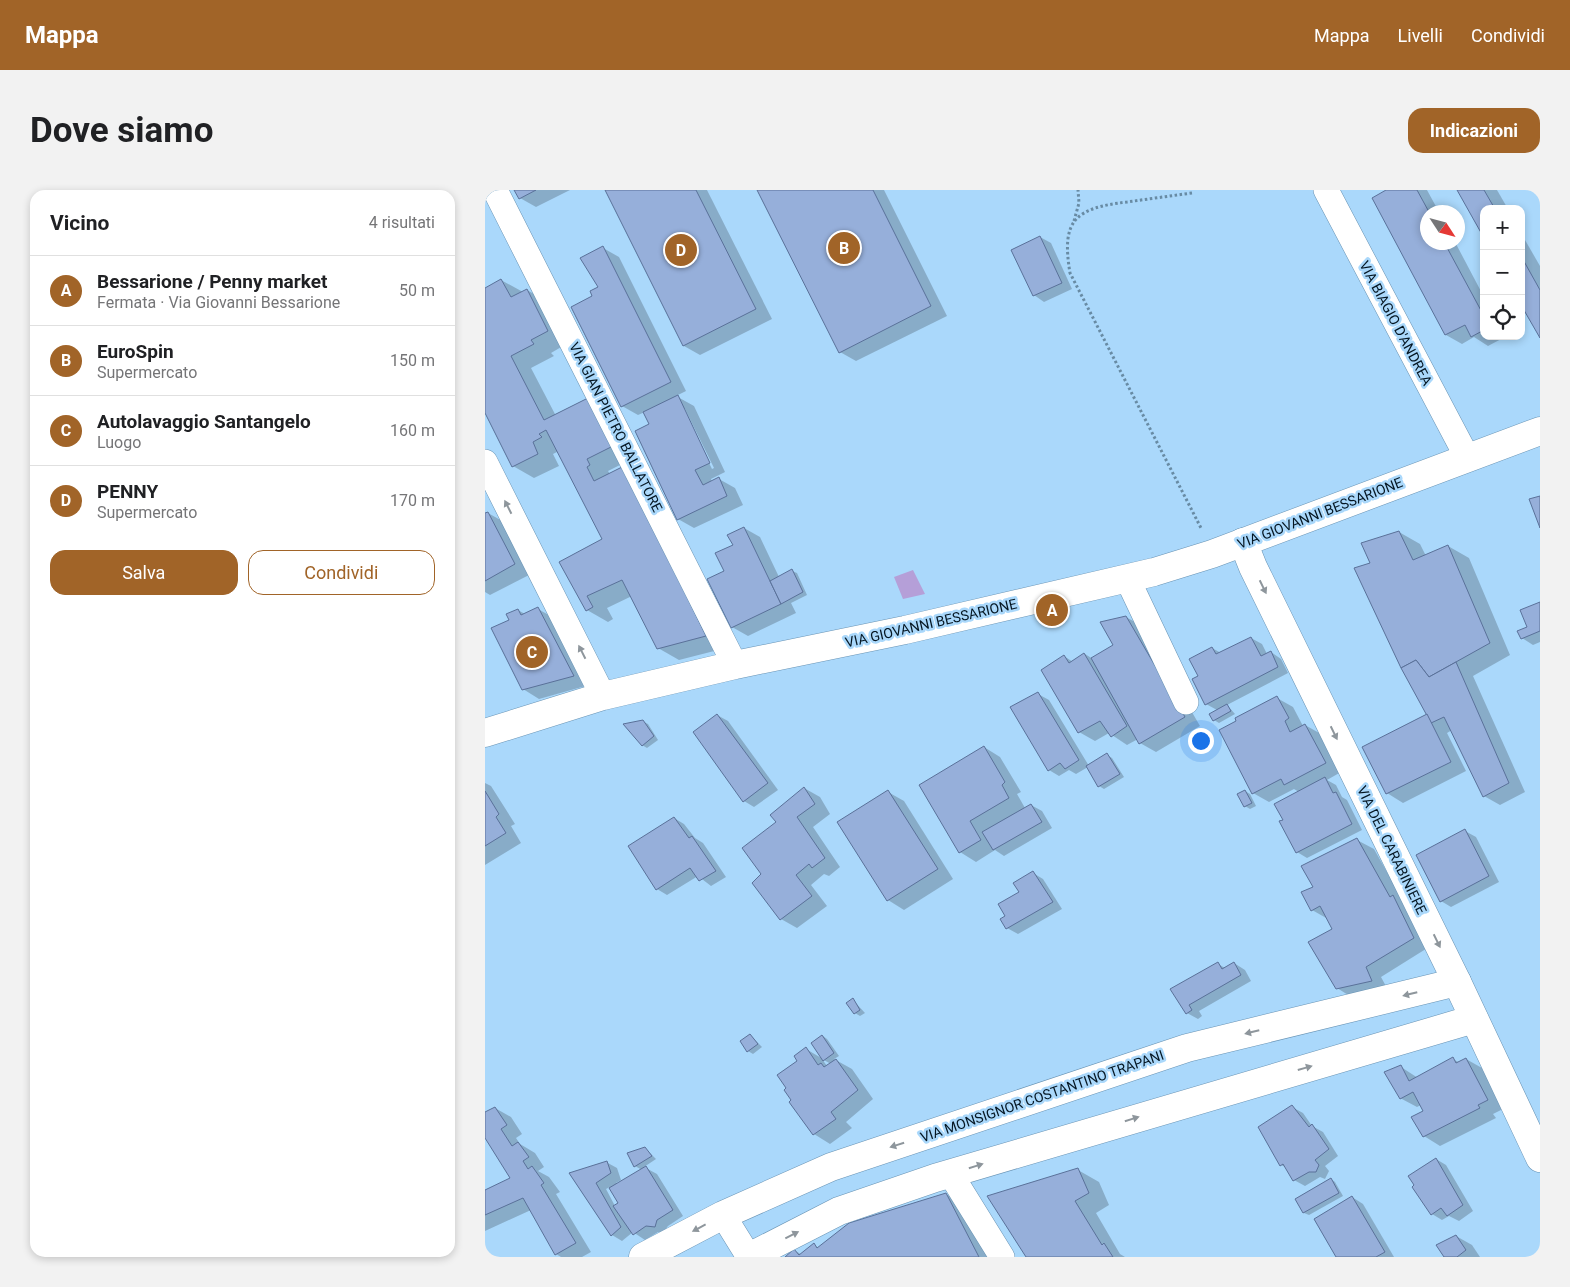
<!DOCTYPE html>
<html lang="it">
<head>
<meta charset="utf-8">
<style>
  body { margin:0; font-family:Roboto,sans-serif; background:#f2f2f2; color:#202124 }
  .controls { position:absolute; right:15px; top:15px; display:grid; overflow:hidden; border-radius:10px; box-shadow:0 2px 8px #0003 }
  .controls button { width:45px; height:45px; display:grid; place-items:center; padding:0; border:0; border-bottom:1px solid #e0e0e0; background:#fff; color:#202124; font:25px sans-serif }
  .compass { position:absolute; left:935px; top:15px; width:45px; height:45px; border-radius:50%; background:#fff; box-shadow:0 2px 8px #0003; rotate:126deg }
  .you { position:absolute; left:715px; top:550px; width:18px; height:18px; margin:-12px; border:4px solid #fff; border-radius:50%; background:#1a73e8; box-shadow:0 0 0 8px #1a73e833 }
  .badge { display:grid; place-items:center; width:32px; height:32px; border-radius:50%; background:#a16428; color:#fff; font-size:16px; font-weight:700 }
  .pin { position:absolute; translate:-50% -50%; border:2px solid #fff; box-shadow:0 1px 5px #0006 }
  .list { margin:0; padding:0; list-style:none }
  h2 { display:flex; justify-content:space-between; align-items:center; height:65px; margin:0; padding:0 20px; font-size:21px }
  h2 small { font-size:16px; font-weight:400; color:#757577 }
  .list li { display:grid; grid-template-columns:32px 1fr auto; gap:15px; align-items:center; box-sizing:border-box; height:70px; padding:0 20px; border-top:1px solid #e0e0e0 }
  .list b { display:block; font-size:19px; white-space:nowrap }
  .list p { margin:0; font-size:16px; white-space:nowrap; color:#757577 }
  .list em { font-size:16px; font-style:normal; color:#757577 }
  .actions { display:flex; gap:10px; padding:15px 20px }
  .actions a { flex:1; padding:11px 0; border:1px solid #a16428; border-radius:15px; text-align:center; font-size:18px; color:#a16428 }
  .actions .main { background:#a16428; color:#fff }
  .icon { flex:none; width:28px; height:28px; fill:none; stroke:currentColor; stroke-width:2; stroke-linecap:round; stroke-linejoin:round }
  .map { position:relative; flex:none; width:1055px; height:1067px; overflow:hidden; border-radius:15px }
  header { display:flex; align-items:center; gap:30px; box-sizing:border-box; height:70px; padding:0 25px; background:#a16428; color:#fff }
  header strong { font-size:24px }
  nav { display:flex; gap:28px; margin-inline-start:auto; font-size:18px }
  .intro { display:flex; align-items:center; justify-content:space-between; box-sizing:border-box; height:120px; padding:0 30px }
  h1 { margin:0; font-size:35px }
  .button { padding:12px 22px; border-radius:15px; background:#a16428; color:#fff; font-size:18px; font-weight:700 }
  main { display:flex; gap:30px; padding:0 30px }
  aside { flex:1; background:#fff; border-radius:15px; box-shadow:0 2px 8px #0003 }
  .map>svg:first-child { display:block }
  .green { fill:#b59fd8 }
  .shadow { fill:#0003; fill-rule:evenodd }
  .building { fill:#96afda; stroke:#5a7199 }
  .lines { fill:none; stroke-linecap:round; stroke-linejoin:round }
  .street-casing { stroke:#6893b4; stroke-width:26 }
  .secondary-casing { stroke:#6893b4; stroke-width:29 }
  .path { stroke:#688ba4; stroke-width:3; stroke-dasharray:2.5 2.5; stroke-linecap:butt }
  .street { stroke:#fff; stroke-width:25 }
  .secondary { stroke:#fff; stroke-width:28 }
  .oneway { fill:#8e969c }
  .labels { text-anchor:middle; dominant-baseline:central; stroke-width:5; stroke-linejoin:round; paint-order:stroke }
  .street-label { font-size:14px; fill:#051622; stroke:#aad8fb }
</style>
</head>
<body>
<header>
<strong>Mappa</strong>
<nav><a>Mappa</a><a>Livelli</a><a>Condividi</a></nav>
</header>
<div class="intro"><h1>Dove siamo</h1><a class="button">Indicazioni</a></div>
<main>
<aside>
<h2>Vicino<small>4 risultati</small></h2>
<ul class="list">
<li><span class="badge">A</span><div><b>Bessarione / Penny market</b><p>Fermata · Via Giovanni Bessarione</p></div><em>50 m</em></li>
<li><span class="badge">B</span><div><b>EuroSpin</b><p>Supermercato</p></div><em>150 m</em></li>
<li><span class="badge">C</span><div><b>Autolavaggio Santangelo</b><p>Luogo</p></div><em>160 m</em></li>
<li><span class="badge">D</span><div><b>PENNY</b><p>Supermercato</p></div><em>170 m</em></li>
</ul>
<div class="actions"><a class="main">Salva</a><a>Condividi</a></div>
</aside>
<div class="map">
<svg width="1055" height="1067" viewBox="0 0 1055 1067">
  <rect width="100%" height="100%" fill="#aad8fb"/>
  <polygon class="green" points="428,380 440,404 418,409 409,387"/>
  <g class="shadow">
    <polygon points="31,0 85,0 51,17 35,8"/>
    <polygon points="121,0 222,0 287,129 215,165 199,156"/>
    <polygon points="274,0 399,0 462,126 371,171 355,162"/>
    <polygon points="904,0 942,0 954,22 942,22 942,52 970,52 999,107 999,146 1020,147 1003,156 989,147 977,154 961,145 889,8"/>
    <polygon points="973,0 1012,0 1023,19 999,19"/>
    <polygon points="1036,43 1055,76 1055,145 1036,112"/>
    <polygon points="555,47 566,53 587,99 559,112 549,105"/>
    <path d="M118 58 134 67 201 201 191 206 209 216 240 282 226 289 227 292 234 289 250 298 258 315 209 338 193 329 166 235 160 222 153 225 137 216 109 107 115 98ZM198 219H200L229 278 227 279Z"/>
    <polygon points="16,90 38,102 42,100 63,112 83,153 66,163 69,166 46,178 71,226 149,268 123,281 241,458 194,470 173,458 147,406 122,418 128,429 123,432 102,420 76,372 119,349 74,261 68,264 74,276 49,288 28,276 0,220 0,99"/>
    <polygon points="3,323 19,332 46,384 5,405 0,402 0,325"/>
    <polygon points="259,338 275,347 294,387 307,381 312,383 322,405 306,413 311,423 263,446 247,437 249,356"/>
    <polygon points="914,342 935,354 941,366 963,356 984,368 1025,465 988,486 1040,602 1015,615 999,606 967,540 962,543 981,581 918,613 902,603 943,524 887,373"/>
    <polygon points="1055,413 1055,452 1048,455 1037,448"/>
    <polygon points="53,419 69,428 104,495 54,509 38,499 26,431 33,420 40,424"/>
    <polygon points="641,427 657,436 715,536 671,562 655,553 653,549 642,555 624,543 610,551 594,542 579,466 588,472 600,464 608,469 630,455"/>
    <polygon points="766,448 777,454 782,464 786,462 796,469 803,483 742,515 750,524 734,533 729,530 732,520 721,514 715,487 727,458 736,463"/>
    <polygon points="553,504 564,510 604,576 622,565 627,568 639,587 619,599 614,596 603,577 591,584 584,580 574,586 564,580"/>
    <polygon points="792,508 808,517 818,536 820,535 836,544 856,582 842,590 851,595 857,607 862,610 877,640 822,668 812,662 799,630 814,602 809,599 784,612 768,603"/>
    <polygon points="232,525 243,531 293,600 269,617 259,611"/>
    <polygon points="157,531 163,534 173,550 162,558 157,555"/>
    <polygon points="499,557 515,567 536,602 532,604 540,618 546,615 557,621 567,638 519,666 510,660 491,672 475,662"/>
    <polygon points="0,593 6,596 30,634 26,636 36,653 0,675"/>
    <polygon points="319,598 335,607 345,624 328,637 355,677 344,686 339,684 326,695 342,716 312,738 296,729 277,684 293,632"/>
    <polygon points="760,601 765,604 771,616 765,619 760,616"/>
    <polygon points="403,602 419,611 468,689 419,720 403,710 354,633"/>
    <polygon points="189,628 199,634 210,648 218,653 241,687 226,696 213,686 182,705 172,699"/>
    <polygon points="980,641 991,647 1014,692 966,717 956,711"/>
    <polygon points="872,650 889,659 944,757 896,787 903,800 868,808 852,798 849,739 843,729 827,720 829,698"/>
    <polygon points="548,683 558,689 577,719 533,744 522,738 522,727"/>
    <polygon points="749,773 760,780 766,791 714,821 717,826 713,829 702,823 687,800 733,774 740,778"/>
    <polygon points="368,810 380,823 375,826 370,823"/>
    <polygon points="265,845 277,857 268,864 263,861"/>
    <path d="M338 846 342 849 354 866 349 869 367 879 388 909 361 932 367 938 345 954 329 944 305 912 308 910 314 871 321 859 338 869ZM337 869 346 874 342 876Z"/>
    <polygon points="968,869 975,873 981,869 997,878 1018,919 1008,924 1011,928 955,956 939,946 940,921 936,915 932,917 915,908 916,877 933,888"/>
    <polygon points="807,917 818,923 827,936 838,942 853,966 840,976 844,981 840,989 835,987 820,996 809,990 802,978 796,975"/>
    <polygon points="10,918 26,927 37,944 31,948 35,954 50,963 59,977 53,981 64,987 75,1002 71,1004 106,1062 97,1067 76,1067 71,1064 46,1020 0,1041 0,1001 26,989 0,946 0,924"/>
    <path d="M160 958 171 969 159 977 172 984 198 1026 183 1036 178 1043 173 1042 160 1050 148 1042 137 1051 127 1045 86 984 121 972 132 978 136 990 131 993 132 995 157 980 150 976ZM125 997 135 1013 130 1016 121 999Z"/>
    <polygon points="951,969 961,975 988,1021 974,1031 964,1026 957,1030 947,1024"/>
    <polygon points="593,980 614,992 624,1015 611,1023 635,1064 640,1067 542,1067"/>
    <polygon points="846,989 850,992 858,1006 824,1025 819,1023 812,1009"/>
    <polygon points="461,1004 482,1016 509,1067 302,1067 309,1060 317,1065 329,1055 334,1058"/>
    <polygon points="867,1007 878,1014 909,1067 853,1067"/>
    <polygon points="971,1046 987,1055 995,1067 962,1067"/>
  </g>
  <g class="building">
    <polygon points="29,0 51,0 34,9"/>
    <polygon points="120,0 211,0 271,119 198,156"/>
    <polygon points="272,0 388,0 446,116 354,163"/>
    <polygon points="901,0 932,0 944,22 942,52 959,52 999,126 999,140 986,147 980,135 960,145 887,8"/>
    <polygon points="972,0 999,0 1010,19 999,19 999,48"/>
    <polygon points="555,46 577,93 548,106 526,60"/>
    <polygon points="118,56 186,192 136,217 86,117 107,106 105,101 113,97 95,68"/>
    <polygon points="1036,66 1055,100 1055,148 1036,115"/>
    <polygon points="16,89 26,107 42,99 63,141 46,150 49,154 26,166 59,230 103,208 128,256 102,269 105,275 102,277 109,291 139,276 221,446 172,459 137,390 102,406 108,417 101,421 74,372 117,349 61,240 54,244 57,247 48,252 53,264 27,277 0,223 0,98"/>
    <polygon points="193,205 225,273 210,280 218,295 234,287 242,306 192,330 150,241 164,234 158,222"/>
    <polygon points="1055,306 1055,338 1044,309"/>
    <polygon points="3,322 30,374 0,391 0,323"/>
    <polygon points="259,337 296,414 246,438 222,389 239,381 230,363 248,355 242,345"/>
    <polygon points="914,341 928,370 963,355 1005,453 944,487 931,470 916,478 869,378 885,373 876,353"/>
    <polygon points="307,379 318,402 296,414 285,391"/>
    <polygon points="1055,412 1055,441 1036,449 1032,441 1042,437 1035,420"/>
    <polygon points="53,417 89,486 37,500 6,438 24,430 21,424 33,419 36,425"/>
    <polygon points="641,426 700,527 654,554 606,468 628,455 615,432"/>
    <polygon points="766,447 776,466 786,461 793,477 720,515 707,489 713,486 704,469 727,457 731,464"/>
    <polygon points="599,463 642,536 626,547 615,531 593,543 556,480 579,465 584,473"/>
    <polygon points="931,470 944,487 971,472 1024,593 998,607 959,527 946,533 916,478"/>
    <polygon points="553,502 594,570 580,579 575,573 563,581 525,517"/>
    <polygon points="792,506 804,528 800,531 805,542 820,534 841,573 799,595 796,589 767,604 734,540 751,531 750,528"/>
    <polygon points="742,514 746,521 728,531 724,524"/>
    <polygon points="232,524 283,593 258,612 208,542"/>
    <polygon points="942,524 966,572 901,604 877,557"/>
    <polygon points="158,530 169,546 157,556 138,534"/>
    <polygon points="499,556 520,592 517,595 524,608 485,631 496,650 474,663 434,595"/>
    <polygon points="622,563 635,584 613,597 601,576"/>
    <polygon points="840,587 848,603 851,602 867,634 811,663 794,631 798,630 789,614"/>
    <polygon points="319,597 330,614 312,627 340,668 327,678 324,674 311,685 327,706 295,730 267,693 276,684 257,658 291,632 285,625"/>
    <polygon points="403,600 453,679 402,711 352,632"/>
    <polygon points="760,600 767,613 759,617 752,604"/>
    <polygon points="0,601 14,624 11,627 21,643 0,656"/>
    <polygon points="546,614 557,632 508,660 497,642"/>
    <polygon points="189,627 204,648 207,646 231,681 214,691 205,678 171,700 143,656"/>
    <polygon points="980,639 1004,686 955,712 931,665"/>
    <polygon points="872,648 905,707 908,705 929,748 881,777 887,791 851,799 823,752 847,739 835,716 826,721 816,702 828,697 816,676"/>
    <polygon points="548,681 568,712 521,739 515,729 520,726 513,714 534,702 528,693"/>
    <polygon points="733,772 737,779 749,772 756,785 704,815 707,820 701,824 685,799"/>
    <polygon points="368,808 375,820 369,824 361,813"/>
    <polygon points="265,844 273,854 262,862 255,851"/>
    <polygon points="337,845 349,863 338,871 326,853"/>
    <polygon points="321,857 333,875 336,873 339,877 351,869 373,900 346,922 351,929 328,945 304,912 306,910 299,900 301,898 292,885 312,871 309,866"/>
    <polygon points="968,867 971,873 981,868 1003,910 993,915 995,918 938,947 926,927 938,921 928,902 915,909 899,882 916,875 924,891"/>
    <polygon points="807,915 824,937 827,934 844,959 830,970 834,975 831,982 824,982 808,991 798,974 795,976 773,937"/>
    <polygon points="10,917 22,935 16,939 27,956 33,952 44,967 38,971 43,979 47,976 59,993 56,995 91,1053 70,1065 38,1008 0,1025 0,1000 25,988 0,948 0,922"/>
    <polygon points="160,957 167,966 149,977 142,963"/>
    <polygon points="951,968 978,1015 962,1026 956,1018 946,1025 927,997 929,995 923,986"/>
    <polygon points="122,971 126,983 111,993 136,1037 126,1046 84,983"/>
    <polygon points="161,976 188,1020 172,1030 170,1037 161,1036 148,1045 128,1016 133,1013 124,998"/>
    <polygon points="593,978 604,1003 590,1011 617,1055 619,1053 628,1067 541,1067 502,1006"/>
    <polygon points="846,988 854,1003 818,1023 810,1009"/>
    <polygon points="461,1003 494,1067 300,1067 309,1059 314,1065 329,1053 332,1058 364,1033"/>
    <polygon points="867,1006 900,1062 891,1067 851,1067 829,1029"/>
    <polygon points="971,1045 981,1060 972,1067 959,1067 951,1055"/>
  </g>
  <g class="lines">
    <defs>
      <g id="street">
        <polyline points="10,0 250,475"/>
        <polyline points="841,0 982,267"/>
        <polyline points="0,272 118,506"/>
        <polyline points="642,388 701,512"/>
        <polyline points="465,983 517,1067"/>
        <polyline points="238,1025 264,1067"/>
      </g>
      <g id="secondary">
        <polyline points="758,352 768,377 972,792 1055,968"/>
        <polyline points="0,543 118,506 250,475 420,440 669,382 727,364 1055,241"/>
        <polyline points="158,1067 238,1025 346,977 702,858 972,792"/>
        <polyline points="264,1067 354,1021 450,988 989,829"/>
      </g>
    </defs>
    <use href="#street" class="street-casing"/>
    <use href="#secondary" class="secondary-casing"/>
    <g class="path">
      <path d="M707 3C685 6 663 9 642 12 590 18 576 30 585 83L716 338"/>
      <polyline points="589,31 594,13 593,0"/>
    </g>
    <use href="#street" class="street"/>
    <use href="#secondary" class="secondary"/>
  </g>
  <defs><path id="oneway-solid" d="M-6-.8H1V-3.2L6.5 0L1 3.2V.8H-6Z" transform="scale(1.25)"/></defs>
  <g class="oneway">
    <use href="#oneway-solid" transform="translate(23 317) rotate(-117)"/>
    <use href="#oneway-solid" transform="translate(778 397) rotate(64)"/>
    <use href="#oneway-solid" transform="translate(97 462) rotate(-117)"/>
    <use href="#oneway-solid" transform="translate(849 543) rotate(64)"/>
    <use href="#oneway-solid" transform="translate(952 751) rotate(64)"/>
    <use href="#oneway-solid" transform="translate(925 804) rotate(166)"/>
    <use href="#oneway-solid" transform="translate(767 842) rotate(166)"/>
    <use href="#oneway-solid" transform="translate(820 878) rotate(-16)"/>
    <use href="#oneway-solid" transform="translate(647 929) rotate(-17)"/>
    <use href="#oneway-solid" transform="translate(412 955) rotate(162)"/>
    <use href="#oneway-solid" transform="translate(491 976) rotate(-17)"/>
    <use href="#oneway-solid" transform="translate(214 1038) rotate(152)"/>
    <use href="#oneway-solid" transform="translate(307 1045) rotate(-27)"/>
  </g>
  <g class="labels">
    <g class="street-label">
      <text transform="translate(911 133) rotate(62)">VIA BIAGIO D'ANDREA</text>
      <text transform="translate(131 237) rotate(63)">VIA GIAN PIETRO BALLATORE</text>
      <text transform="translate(835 323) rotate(-21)">VIA GIOVANNI BESSARIONE</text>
      <text transform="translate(446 433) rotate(-13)">VIA GIOVANNI BESSARIONE</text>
      <text transform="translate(907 660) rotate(64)">VIA DEL CARABINIERE</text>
      <text transform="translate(557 906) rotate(-19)">VIA MONSIGNOR COSTANTINO TRAPANI</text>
    </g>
  </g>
</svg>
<div class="controls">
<button>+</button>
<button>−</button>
<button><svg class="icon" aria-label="locate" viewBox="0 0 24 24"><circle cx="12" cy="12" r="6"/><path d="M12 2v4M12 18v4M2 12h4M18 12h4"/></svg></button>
</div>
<svg class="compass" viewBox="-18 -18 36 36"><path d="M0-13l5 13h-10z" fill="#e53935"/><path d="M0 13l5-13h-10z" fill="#757577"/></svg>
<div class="you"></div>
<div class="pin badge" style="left:567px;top:420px">A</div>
<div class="pin badge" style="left:359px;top:58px">B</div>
<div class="pin badge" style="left:47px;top:462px">C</div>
<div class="pin badge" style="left:196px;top:60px">D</div>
</div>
</main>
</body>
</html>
